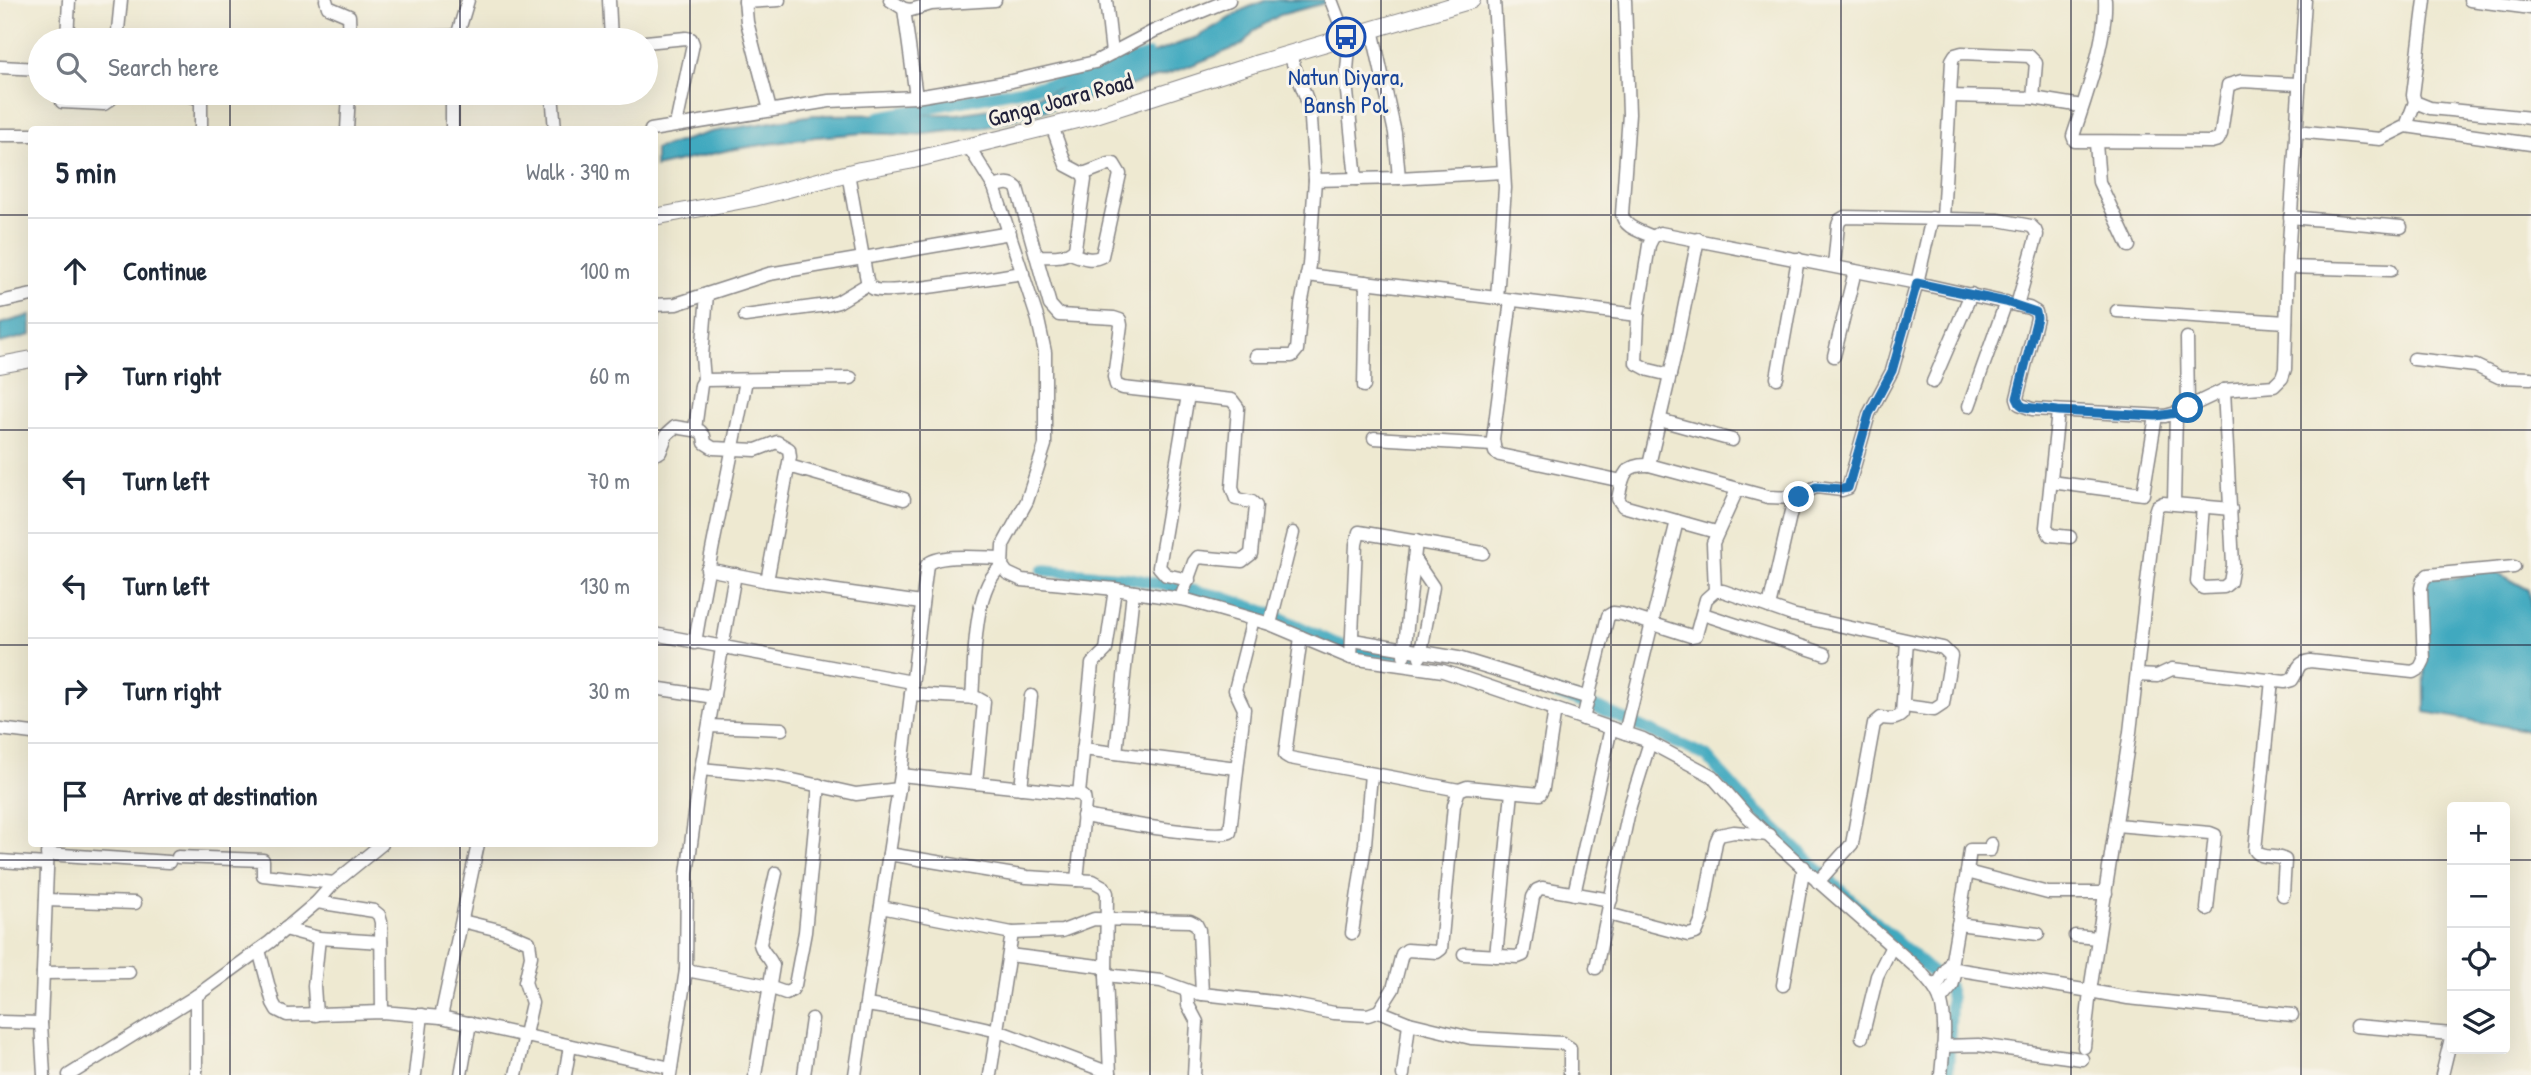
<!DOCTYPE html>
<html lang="en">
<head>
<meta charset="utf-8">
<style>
  body { margin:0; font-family:"Patrick Hand",sans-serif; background:#f2f2f3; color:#1f2937 }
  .controls { position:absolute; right:21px; bottom:21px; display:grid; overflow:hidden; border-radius:7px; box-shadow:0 7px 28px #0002 }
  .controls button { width:63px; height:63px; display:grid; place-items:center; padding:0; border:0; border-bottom:2px solid #e0e1e3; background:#fff; color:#1f2937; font:35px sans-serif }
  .stop { position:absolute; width:21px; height:21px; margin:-16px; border:5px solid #1f6fb2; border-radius:50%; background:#fff }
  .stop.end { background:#1f6fb2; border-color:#fff; box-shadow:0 2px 7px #0008 }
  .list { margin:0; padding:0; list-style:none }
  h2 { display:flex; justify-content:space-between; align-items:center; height:91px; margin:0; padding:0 28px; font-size:30px }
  h2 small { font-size:23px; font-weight:400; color:#747a83 }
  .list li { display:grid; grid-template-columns:46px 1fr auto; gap:21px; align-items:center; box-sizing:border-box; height:105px; padding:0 28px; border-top:2px solid #e0e1e3 }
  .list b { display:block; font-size:26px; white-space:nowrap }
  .list em { font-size:23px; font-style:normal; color:#747a83 }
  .icon { flex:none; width:38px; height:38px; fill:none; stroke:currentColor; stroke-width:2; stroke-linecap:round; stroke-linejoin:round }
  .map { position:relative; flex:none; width:2531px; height:1075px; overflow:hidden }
  .search { position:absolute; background:#fff; box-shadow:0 7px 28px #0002; left:28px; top:28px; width:630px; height:77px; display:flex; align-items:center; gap:18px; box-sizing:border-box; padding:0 24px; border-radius:38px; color:#747a83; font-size:26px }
  .panel { position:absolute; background:#fff; box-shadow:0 7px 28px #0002; left:28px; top:126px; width:630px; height:721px; border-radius:7px }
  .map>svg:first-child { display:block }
  .water { fill:#3fa9bf; stroke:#30667d; stroke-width:2 }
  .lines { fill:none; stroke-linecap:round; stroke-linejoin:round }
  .canal { stroke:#3fa9bf; stroke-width:12 }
  .minor-casing { stroke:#888686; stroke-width:15 }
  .major-casing { stroke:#888686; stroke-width:18 }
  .minor { stroke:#fff; stroke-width:12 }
  .major { stroke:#fff; stroke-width:16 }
  .route { stroke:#1f6fb2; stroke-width:9 }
  .grid { fill:none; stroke:#22223b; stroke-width:2; stroke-opacity:0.55 }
  .labels { text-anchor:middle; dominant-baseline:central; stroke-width:6; stroke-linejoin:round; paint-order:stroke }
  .transit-label { font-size:24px; fill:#164399; stroke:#f7f3e8 }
  .street-label { font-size:24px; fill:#22223b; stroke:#f7f3e8 }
</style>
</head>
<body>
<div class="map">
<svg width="2531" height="1075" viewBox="0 0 2531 1075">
  <rect width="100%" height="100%" fill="#f7f3e8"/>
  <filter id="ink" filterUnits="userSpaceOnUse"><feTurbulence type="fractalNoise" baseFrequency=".0143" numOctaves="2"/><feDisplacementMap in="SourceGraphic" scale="14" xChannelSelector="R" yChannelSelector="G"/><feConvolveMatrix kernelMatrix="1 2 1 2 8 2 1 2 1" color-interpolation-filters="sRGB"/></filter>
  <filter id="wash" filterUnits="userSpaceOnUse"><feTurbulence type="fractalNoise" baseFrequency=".00686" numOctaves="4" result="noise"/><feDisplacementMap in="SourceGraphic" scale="28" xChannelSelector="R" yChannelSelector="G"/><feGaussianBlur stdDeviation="1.57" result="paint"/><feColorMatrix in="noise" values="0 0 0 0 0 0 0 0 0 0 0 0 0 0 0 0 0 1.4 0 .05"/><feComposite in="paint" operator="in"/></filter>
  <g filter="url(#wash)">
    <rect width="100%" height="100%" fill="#eee9d1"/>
    <g class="water">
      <polygon points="1267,0 1336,0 1280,15 1255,30 1242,45 1182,69 1098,96 986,127 916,135 863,133 815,137 729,150 655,167 655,149 711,132 813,115 957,114 1002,107 1043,94 1197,37 1247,8"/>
      <polygon points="31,315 31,335 0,343 0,324"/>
      <polygon points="2491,569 2529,590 2531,607 2531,731 2425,712 2424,576 2450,579"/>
    </g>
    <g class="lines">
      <g class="canal">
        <polyline points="879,117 1066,81 1148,55"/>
        <polyline points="1043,570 1128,578 1219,596 1272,614 1334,643 1353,649 1412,656"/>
        <polyline points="1557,694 1603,710 1706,756 1744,799 1829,880 1949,988 1951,1000 1948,1075"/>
      </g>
    </g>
  </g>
  <g filter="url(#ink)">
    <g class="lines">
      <defs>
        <g id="minor">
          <polyline points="326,0 328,7 349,16 350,40"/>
          <polyline points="609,0 611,40"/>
          <polyline points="745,0 747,22 770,110"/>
          <polyline points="890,0 904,9 911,10 931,4 995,0"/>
          <polyline points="1106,0 1112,53"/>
          <polyline points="1331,0 1349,47 1346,82 1356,179"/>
          <polyline points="1494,0 1505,188 1497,298"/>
          <path d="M1625 0 1629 114 1622 214C1624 228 1641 231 1653 237"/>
          <path d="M2105 0C2107 39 2085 99 2073 136L2075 141 2211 142 2218 140 2221 134 2228 85 2242 81 2298 84"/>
          <polyline points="2425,0 2413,95 2415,102 2430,108 2531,118"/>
          <polyline points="2470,0 2531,8"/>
          <polyline points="745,2 779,0"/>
          <polyline points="904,9 916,97"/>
          <polyline points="1372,29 1395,133 1399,178"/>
          <polyline points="401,37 456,36"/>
          <polyline points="67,40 69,0"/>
          <polyline points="117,40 121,0"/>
          <polyline points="456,40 468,0"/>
          <polyline points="646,42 686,38 691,39 693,44 676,125"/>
          <polyline points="0,67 40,69"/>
          <polyline points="174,93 195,97 201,101 201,130"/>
          <polyline points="452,93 452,130"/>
          <polyline points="552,93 555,130"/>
          <polyline points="1950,96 2033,98 2082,106"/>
          <polyline points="62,102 104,104 111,99 113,93"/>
          <polyline points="2406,126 2531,144"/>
          <polyline points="347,130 349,93"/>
          <polyline points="651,130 829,101 916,97 1012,81 1095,62 1154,31 1229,0"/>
          <polyline points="2296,131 2380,139 2406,126 2415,102"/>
          <polyline points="0,135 32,135"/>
          <polyline points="2096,143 2099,182 2129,246"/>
          <path d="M969 147 994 187 1038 320 1045 352V445L1027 501 1003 545 1002 566 1007 573 1022 580 1115 589 1187 600 1270 624 1351 658 1443 671 1643 739 1703 771 1712 776 1747 816 1811 875 1918 969C1924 976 1931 983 1936 991 1949 1011 1943 1052 1941 1075"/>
          <path d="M848 173 866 275C867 281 868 286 874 289 888 296 1000 276 1023 273"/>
          <polyline points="1315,180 1399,178 1503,172"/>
          <path d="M994 187C1003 184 1010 181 1017 188L1050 305 1059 315 1114 318 1120 320 1121 325 1114 377 1116 385 1123 388 1232 400 1238 408 1232 488 1236 499 1252 502 1256 506 1251 554 1242 561 1198 557 1194 562 1181 598"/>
          <polyline points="2290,217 2401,227"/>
          <polyline points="1943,218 1952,60 1955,55 1962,53 2029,56 2036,63 2033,98"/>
          <path d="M1070 253C1081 257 1091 262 1102 256L1120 174 1114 164H1109L1083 174"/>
          <path d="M1036 256C1050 256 1065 259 1075 248L1085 180 1083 174 1066 165 1052 126"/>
          <polyline points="1834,266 1838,225 1840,220 1845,217 1999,220 2031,226 2035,230 2037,235 2017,305"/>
          <polyline points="2288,267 2391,270"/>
          <polyline points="1307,275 1638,315"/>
          <polyline points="1511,300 1493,439 1495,452 1500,455 1622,481"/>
          <polyline points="0,302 32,295"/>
          <polyline points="654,305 676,304 769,274 1010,233"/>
          <polyline points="2117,311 2286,322"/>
          <polyline points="745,316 827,305 838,302 868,284"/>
          <polyline points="2187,338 2188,408"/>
          <polyline points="1256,356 1292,356 1297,350 1301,305 1309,265 1315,180 1311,119 1306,97 1289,53"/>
          <polyline points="1834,356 1855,271"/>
          <polyline points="2414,359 2476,366 2499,377 2531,378"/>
          <polyline points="1670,375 1649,370 1636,363 1638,315 1649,245 1653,237 1660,233 1917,283 2029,308 2036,312 2037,318 2017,398 2019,404 2032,409 2165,416 2176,413 2224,390 2274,386 2282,378 2285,369 2288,258 2305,0"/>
          <polyline points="1777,378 1798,259"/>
          <polyline points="704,380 702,356 707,294"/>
          <polyline points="1933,382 1971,294"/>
          <polyline points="1364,386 1366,282"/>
          <polyline points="1188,395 1159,567 1166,575 1189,580"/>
          <polyline points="1969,406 2006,302"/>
          <polyline points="2058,411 2046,527 2050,535 2070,537"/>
          <polyline points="1660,420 1732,440"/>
          <polyline points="695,429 701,385 704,380 851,378"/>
          <polyline points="1374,438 1493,445"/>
          <polyline points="654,454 660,452 667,434 675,427 700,431 704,436 705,443 713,448 756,450 777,442 789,449 790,457 767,581"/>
          <polyline points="1649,465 1676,349 1698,239"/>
          <polyline points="789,466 904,499"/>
          <polyline points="2051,482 2143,494 2156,416"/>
          <polyline points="2174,502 2176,413"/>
          <polyline points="2203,506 2197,582 2203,588 2224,587 2230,582 2233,565 2224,390"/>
          <polyline points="2231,509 2163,503 2157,506 2155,512 2130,732 2090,991 2128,998 2292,1015"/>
          <path d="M1716 532 1623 506 1618 499C1623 476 1623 464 1649 465L1768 497 1794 498 1816 487 1842 490 1848 488 1869 414 1892 371 1917 283 1932 218"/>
          <polyline points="1414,559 1433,587 1420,657"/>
          <polyline points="707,569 767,581 921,603"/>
          <polyline points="1715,591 1713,543 1737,490"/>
          <polyline points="1769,607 1794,498"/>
          <polyline points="1703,614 1825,654"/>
          <polyline points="1270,624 1293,533"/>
          <polyline points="654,634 912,682"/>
          <polyline points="1301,637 1285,755 1290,758 1459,790"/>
          <polyline points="1353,640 1458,658 1589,698"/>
          <path d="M695 643C709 555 730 468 746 380"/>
          <polyline points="1404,655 1416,541"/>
          <polyline points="1351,658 1356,544 1359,532 1483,553"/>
          <path d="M2137 675 2157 676 2172 669 2285 682 2292 680C2299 670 2296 663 2310 661L2413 672 2420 668 2424 660 2421 588 2423 580 2428 575 2514 567"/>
          <path d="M2272 680 2255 850C2261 860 2276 854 2285 860L2283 895"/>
          <polyline points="654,688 714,697"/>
          <polyline points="911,694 977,698 984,702 976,783"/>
          <path d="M972 698C975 663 972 588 1002 566"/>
          <polyline points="1583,719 1608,616 1613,613 1622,614 1691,636 1696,635 1706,599 1715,591 1723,591 1792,615 1943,648 1951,656 1943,704 1934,710 1904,706"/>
          <polyline points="709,726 782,729"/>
          <polyline points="0,729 32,733"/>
          <polyline points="1625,733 1677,521"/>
          <polyline points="1083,749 1237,768"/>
          <polyline points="1116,753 1133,592"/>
          <polyline points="701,769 775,776 856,794 899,789"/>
          <polyline points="901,775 1079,794 1084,797 1085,803 1077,880"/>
          <polyline points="1021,788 1031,696"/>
          <polyline points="1079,794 1092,664 1106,650 1115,589"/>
          <path d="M1083 816C1110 820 1211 840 1230 832L1244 709 1235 690 1253 619"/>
          <polyline points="2116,825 2210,833 2215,835 2207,909"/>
          <polyline points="47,854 169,862"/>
          <polyline points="889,854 1027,877 1093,881 1104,887 1107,893 1106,975 1110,1075"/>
          <polyline points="178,857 263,860 263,875 334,883"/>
          <polyline points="0,861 46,864"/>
          <polyline points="1967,872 1970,850 1990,850 1991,844"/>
          <path d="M1818 882 1852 844 1874 724 1881 718C1890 719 1896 720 1902 714L1907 641"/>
          <polyline points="1574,894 1611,728"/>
          <polyline points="46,900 135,903"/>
          <polyline points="317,902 374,911 379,915 381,922 382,1012"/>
          <polyline points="881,907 1012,933 1062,931 1094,919 1190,921 1196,924 1199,930 1202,994"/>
          <polyline points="1608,914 1688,935 1696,933 1702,919 1716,842 1719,835 1734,832 1769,835"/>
          <polyline points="462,921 503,931 529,942 531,956 525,982 532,1003 516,1075"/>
          <polyline points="1958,924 2038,934"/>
          <polyline points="285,929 319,938 381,942"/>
          <polyline points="1352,933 1365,844 1371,774"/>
          <polyline points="2075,936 2098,938"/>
          <polyline points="259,950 273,1003 277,1010 287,1015 382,1012 441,1017 671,1068"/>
          <polyline points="1464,954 1518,957 1523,955 1533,897 1537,890 1542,888 1611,900"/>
          <polyline points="1009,955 1106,967"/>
          <polyline points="1496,956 1512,792"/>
          <polyline points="1596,968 1630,806 1650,742"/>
          <polyline points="1949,968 2090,991 2084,1047"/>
          <polyline points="686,970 760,984 786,993 792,990 795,985 805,932 819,785"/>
          <polyline points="43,973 129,972"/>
          <polyline points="1106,975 1161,981 1194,993 1283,1003 1334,1013 1368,1015 1379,1011 1393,989 1402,954 1407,950 1437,952 1441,949 1454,805 1459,790 1467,787 1540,794 1543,788 1555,709"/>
          <polyline points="1783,985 1804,867"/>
          <polyline points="1935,989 1952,960 1967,872 2048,893 2106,893"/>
          <polyline points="1187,991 1188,1005 1197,1022 1194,1075"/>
          <polyline points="196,996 196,1075"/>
          <polyline points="1941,999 1952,986 1955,975 1949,968"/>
          <polyline points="866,1005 914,1012 998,1031 1110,1073"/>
          <polyline points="1379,1011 1409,1023 1471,1038 1562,1043 1570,1048 1570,1075"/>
          <polyline points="316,1015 314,986 319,938"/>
          <polyline points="441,1017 478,844"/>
          <polyline points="0,1022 41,1023"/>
          <polyline points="2356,1026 2452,1034 2442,1075"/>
          <polyline points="1862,1037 1877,976 1892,946"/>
          <polyline points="1943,1046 1978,1045 2082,1059"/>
          <polyline points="44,1075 41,1023 48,844"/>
          <polyline points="69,1075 196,996 270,942 317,902 334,883 382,844"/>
          <polyline points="415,1075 422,1015"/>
          <polyline points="461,1075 470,1023"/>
          <polyline points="565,1075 570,1046"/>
          <polyline points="670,1075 686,970 687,874 701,769 735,574"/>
          <path d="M755 1075 773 966C770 957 762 953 760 944L776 873"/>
          <polyline points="804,1075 812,1019"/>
          <path d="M855 1075 901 775 927 565C937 553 985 558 1002 558"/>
          <polyline points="990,1075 1012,933"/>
          <polyline points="1403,1075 1409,1023"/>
        </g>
        <g id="major">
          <polyline points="654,217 754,198 860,170 909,161 1093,116 1255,64 1472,0"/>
          <polyline points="0,365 32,359"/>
        </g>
      </defs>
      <use href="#minor" class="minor-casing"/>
      <use href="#major" class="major-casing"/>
      <use href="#minor" class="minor"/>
      <use href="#major" class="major"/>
    </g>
  </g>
  <g class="lines" filter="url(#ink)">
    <polyline class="route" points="1799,497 1816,487 1842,489 1848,488 1869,414 1892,371 1917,283 2006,302 2036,312 2037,318 2017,398 2020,404 2024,407 2058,411 2156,416 2176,413 2188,408"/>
  </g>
  <path class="grid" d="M230 0V40M460 0V40M690 0V1075M920 0V1075M1150 0V1075M1381 0V1075M1611 0V1075M1841 0V1075M2071 0V1075M2301 0V1075M230 93V130M460 93V130M0 215H32M654 215H2531M0 430H32M654 430H2531M0 645H32M654 645H2531M230 844V1075M460 844V1075M0 860H2452M2505 860H2531"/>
  <defs>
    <symbol id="bus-ring" viewBox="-11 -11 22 22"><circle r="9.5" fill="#f7f3e8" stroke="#1a4fb4" stroke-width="1.5"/><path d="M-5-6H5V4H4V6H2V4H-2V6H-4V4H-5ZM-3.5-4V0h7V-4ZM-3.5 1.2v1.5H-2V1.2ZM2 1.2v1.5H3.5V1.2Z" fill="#1a4fb4"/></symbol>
  </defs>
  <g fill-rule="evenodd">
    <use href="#bus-ring" x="1324" y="15" width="44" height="44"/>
  </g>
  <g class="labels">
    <g class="transit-label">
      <text x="1346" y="76">Natun Diyara,<tspan x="1346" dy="28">Bansh Pol</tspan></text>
    </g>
    <g class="street-label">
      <text transform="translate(1060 99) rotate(-15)">Ganga Joara Road</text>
    </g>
  </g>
</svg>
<div class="controls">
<button>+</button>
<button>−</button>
<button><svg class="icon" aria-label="locate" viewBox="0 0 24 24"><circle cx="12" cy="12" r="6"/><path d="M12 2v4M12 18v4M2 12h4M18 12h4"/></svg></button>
<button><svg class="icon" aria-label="layers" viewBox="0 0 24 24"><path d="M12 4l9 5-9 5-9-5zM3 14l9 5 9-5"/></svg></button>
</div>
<div class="stop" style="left:2188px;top:408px"></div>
<div class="stop end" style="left:1799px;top:497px"></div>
<div class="search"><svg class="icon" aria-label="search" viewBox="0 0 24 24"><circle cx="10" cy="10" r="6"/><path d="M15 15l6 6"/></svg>Search here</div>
<section class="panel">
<h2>5 min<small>Walk · 390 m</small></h2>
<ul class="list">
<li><svg class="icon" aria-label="ahead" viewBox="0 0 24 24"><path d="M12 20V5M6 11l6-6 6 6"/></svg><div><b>Continue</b></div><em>100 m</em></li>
<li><svg class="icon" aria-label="right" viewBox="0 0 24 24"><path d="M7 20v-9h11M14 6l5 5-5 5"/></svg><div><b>Turn right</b></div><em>60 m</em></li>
<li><svg class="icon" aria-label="left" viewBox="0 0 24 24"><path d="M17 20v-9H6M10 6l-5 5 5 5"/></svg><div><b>Turn left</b></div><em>70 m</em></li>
<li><svg class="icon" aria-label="left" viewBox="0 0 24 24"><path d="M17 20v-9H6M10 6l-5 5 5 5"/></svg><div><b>Turn left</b></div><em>130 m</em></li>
<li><svg class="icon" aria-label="right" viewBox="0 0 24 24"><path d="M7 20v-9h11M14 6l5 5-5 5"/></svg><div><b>Turn right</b></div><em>30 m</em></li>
<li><svg class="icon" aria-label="arrive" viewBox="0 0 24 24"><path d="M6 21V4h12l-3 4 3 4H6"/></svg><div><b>Arrive at destination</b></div></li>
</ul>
</section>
</div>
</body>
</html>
